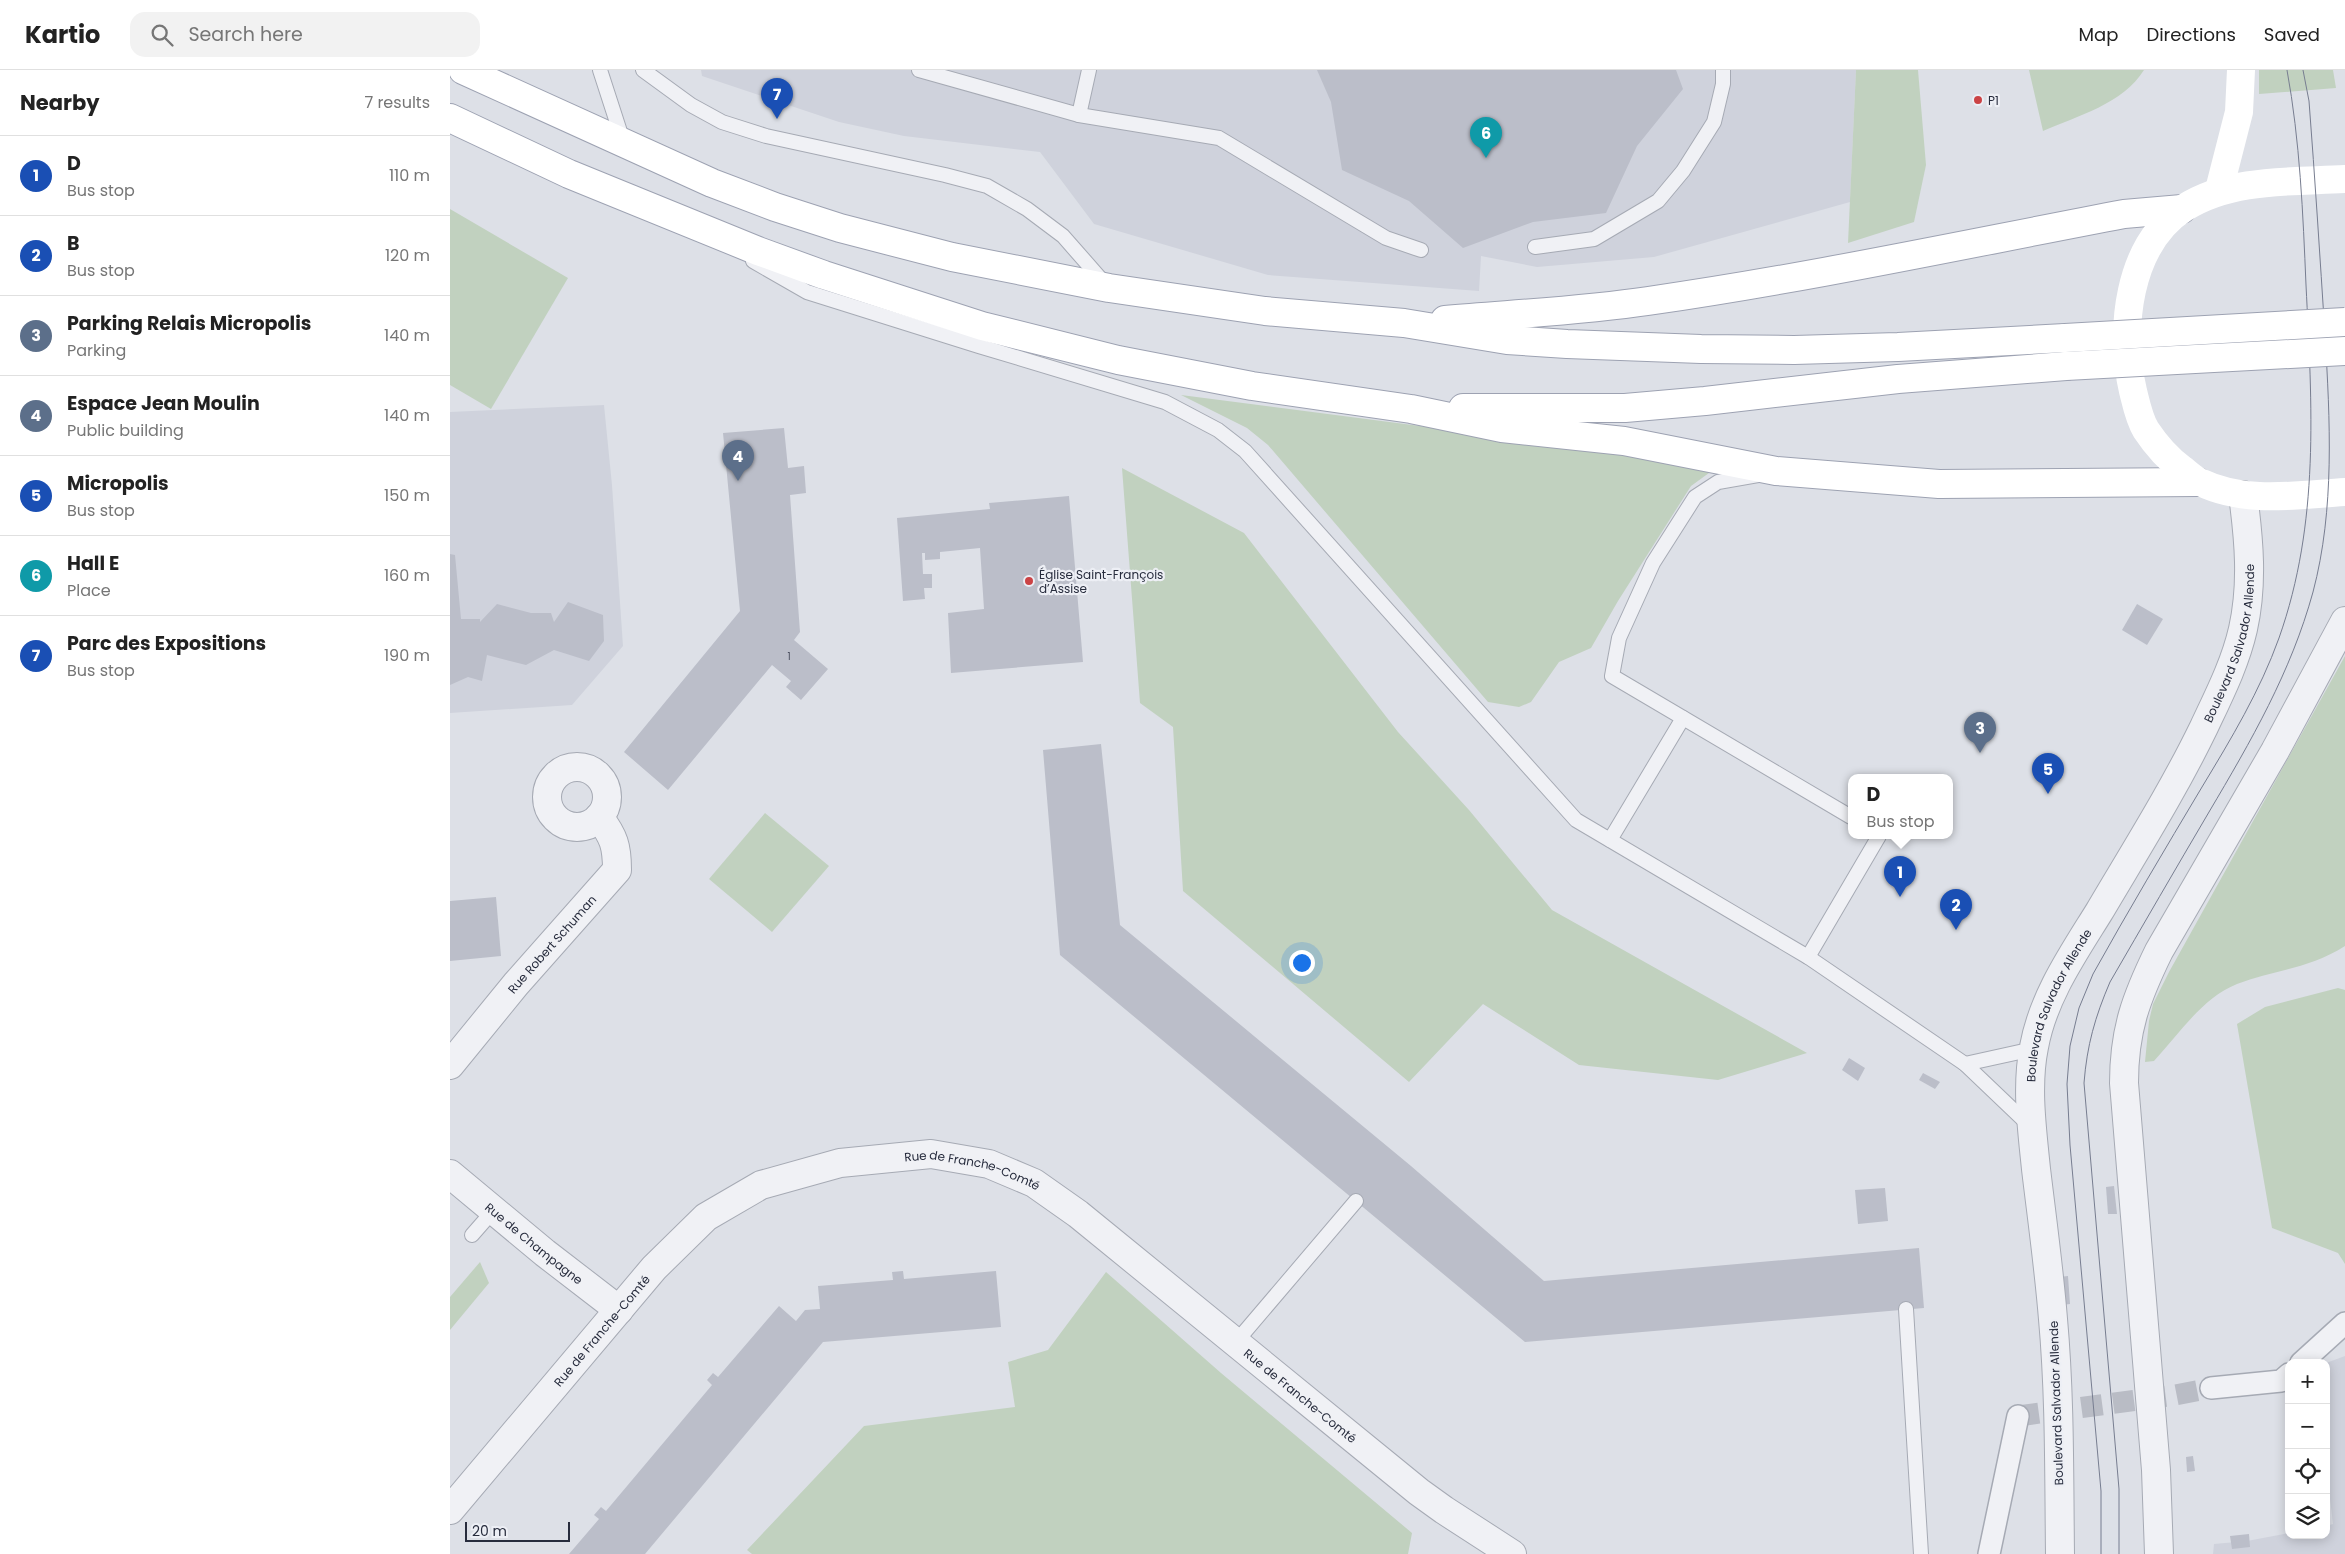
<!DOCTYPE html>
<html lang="en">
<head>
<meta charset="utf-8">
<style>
  body { margin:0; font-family:Poppins,sans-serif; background:#f2f2f2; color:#222 }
  .controls { position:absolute; right:15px; bottom:15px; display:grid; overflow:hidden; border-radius:10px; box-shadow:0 2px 12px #0003 }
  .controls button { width:45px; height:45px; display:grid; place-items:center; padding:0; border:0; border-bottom:1px solid #e0e0e0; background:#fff; color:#222; font:25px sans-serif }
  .scale { position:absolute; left:15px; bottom:12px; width:105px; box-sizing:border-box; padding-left:5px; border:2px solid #272c3d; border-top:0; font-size:14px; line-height:18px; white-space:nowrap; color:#272c3d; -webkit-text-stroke:4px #edeff5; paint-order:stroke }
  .you { position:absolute; left:851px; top:892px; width:18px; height:18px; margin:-12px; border:4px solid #fff; border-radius:50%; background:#1a73e8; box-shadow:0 0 0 8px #1a73e833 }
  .badge { display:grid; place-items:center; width:32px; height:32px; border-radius:50%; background:#ea580c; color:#fff; font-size:16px; font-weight:700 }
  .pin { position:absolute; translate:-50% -41px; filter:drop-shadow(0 1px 2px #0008) }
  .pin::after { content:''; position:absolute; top:26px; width:18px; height:15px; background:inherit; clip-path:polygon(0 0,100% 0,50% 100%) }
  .popup { position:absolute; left:1398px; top:704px; width:105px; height:65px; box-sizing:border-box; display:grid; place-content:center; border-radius:10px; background:#fff; filter:drop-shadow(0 1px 4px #0005); font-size:16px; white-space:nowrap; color:#767676 }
  .popup b { font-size:19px; color:#222 }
  .popup::after { content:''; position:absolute; left:50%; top:100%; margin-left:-10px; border:10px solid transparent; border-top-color:#fff }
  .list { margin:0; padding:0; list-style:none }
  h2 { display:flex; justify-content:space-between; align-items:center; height:65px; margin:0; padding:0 20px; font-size:21px }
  h2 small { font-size:16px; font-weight:400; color:#767676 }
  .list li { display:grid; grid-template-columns:32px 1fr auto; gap:15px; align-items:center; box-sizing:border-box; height:80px; padding:0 20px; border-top:1px solid #e0e0e0 }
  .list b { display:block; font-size:19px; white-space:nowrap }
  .list p { margin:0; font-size:16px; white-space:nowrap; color:#767676 }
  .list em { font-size:16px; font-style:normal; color:#767676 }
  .icon { flex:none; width:28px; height:28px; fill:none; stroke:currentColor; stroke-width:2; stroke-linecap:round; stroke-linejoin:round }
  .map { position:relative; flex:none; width:1895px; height:1484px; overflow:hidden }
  header { display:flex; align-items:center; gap:30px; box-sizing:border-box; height:70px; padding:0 25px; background:#fff; border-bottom:1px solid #e0e0e0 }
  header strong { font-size:24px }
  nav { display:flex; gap:28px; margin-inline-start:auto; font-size:18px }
  .search { width:350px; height:45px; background:#f2f2f2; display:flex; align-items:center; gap:12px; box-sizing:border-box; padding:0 18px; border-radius:15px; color:#767676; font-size:19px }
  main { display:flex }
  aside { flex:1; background:#fff }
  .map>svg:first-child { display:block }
  .built { fill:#cfd2dc }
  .green { fill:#c1d1bf }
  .building { fill:#bbbec9 }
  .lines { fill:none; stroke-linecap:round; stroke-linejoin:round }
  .pedestrian-tunnel { stroke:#b9bcc5; stroke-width:21; stroke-dasharray:21 11; stroke-linecap:butt }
  .service-casing { stroke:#a6aab4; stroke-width:16 }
  .pedestrian-casing { stroke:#a6aab4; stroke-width:24 }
  .minor-casing { stroke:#a6aab4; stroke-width:30 }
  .tertiary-casing { stroke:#a6aab4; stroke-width:30 }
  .primary-casing { stroke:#9da2b2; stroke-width:30 }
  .service { stroke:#f0f1f5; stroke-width:14 }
  .pedestrian { stroke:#f0f1f5; stroke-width:21 }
  .minor { stroke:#f0f1f5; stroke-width:28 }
  .tertiary { stroke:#f0f1f5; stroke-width:28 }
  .secondary { stroke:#fff; stroke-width:28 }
  .primary { stroke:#fff; stroke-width:28 }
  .tram { stroke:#777d90; stroke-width:1 }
  .primary-bridge-casing { stroke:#9da2b2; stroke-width:30; stroke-linecap:butt }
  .primary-bridge { stroke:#fff; stroke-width:28 }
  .poi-dot { fill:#cb4345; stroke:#edeff5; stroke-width:2 }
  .labels { text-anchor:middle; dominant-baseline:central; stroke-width:4.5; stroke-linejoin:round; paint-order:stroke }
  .number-label { font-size:10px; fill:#4c5060 }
  .poi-label { font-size:12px; fill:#272c3d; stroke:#edeff5; text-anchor:start }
  .street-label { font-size:12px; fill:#272c3d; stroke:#edeff5 }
</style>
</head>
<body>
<header>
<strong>Kartio</strong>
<div class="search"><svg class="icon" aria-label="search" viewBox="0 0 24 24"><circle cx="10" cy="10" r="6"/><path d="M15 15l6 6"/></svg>Search here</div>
<nav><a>Map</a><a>Directions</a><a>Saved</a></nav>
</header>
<main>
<aside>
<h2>Nearby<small>7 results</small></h2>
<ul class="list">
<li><span class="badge" style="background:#1a4fb4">1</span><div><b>D</b><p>Bus stop</p></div><em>110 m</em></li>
<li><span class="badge" style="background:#1a4fb4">2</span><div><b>B</b><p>Bus stop</p></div><em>120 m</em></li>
<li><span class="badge" style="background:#5c6f8a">3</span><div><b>Parking Relais Micropolis</b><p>Parking</p></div><em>140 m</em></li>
<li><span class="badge" style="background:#5c6f8a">4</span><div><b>Espace Jean Moulin</b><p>Public building</p></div><em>140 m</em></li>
<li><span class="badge" style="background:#1a4fb4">5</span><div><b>Micropolis</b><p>Bus stop</p></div><em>150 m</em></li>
<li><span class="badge" style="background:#0f9aa8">6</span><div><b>Hall E</b><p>Place</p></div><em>160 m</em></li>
<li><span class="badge" style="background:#1a4fb4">7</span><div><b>Parc des Expositions</b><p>Bus stop</p></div><em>190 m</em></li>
</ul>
</aside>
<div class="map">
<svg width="1895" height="1484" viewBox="0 0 1895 1484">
  <rect width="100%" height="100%" fill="#dde0e7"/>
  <g class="built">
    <polygon points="251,0 1406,0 1400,132 1204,187 1087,197 1031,186 1029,221 818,205 644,154 590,82 454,66 389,52 252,6"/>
    <polygon points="154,335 162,415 173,576 122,635 0,643 0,342"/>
    <polygon points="1895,1286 1895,1484 1763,1484 1764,1474 1797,1471 1839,1463 1839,1465 1876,1465 1876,1456 1883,1454 1876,1395 1876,1293"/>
  </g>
  <g class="green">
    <polygon points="1406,0 1468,0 1476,95 1464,152 1398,173"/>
    <path d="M1579 0H1694C1673 34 1627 46 1593 61Z"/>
    <polygon points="1809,0 1883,0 1886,18 1809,24"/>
    <polygon points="0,139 118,208 41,339 0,315"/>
    <polygon points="731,325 1270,395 1241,416 1168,531 1141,578 1109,592 1081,632 1069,637 1038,632 818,375 797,358"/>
    <polygon points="672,398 794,463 948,662 1019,740 1102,840 1357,983 1268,1010 1129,995 1033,934 959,1012 733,821 723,657 690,633"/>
    <path d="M1895 586V876C1859 899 1824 900 1787 914 1752 928 1729 964 1704 991L1695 992 1699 951 1703 934 1719 902Z"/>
    <polygon points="315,743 379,796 322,862 259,809"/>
    <polygon points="1888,918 1895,920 1895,1194 1888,1183 1822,1158 1787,954 1815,937"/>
    <polygon points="30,1192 39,1213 0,1260 0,1227"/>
    <polygon points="656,1202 771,1303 962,1463 958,1484 302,1484 297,1480 414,1356 565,1337 558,1292 598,1280"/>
  </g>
  <g class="building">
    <polygon points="867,0 1226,0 1233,19 1187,76 1156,143 1083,152 1013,178 959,131 892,100 881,32"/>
    <polygon points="334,358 338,398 354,396 356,423 340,425 350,562 344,570 378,599 351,630 336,617 341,611 322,595 218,720 174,682 290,541 273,363"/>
    <polygon points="619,426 633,592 501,603 498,543 534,539 530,478 490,482 490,489 475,490 475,483 472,483 473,504 482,504 482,518 474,518 475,529 453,531 447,448 540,439 539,433"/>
    <polygon points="0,484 5,485 11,549 30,549 30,552 47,534 81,543 101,543 104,552 118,532 153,545 154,571 139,591 104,580 76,595 37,585 32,611 18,607 0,615"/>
    <polygon points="1687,534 1713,549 1697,575 1672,560"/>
    <polygon points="651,674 670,855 961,1096 1094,1211 1469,1178 1474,1238 1075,1272 610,885 593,680"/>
    <polygon points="46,827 51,886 0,891 0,831"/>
    <polygon points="1399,988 1415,998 1408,1011 1392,1000"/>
    <polygon points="1473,1003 1490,1012 1485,1019 1469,1010"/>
    <polygon points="1664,1116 1667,1144 1658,1144 1656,1117"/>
    <polygon points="1435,1118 1438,1151 1408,1154 1405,1120"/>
    <polygon points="453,1201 454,1209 546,1201 551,1257 373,1272 195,1484 119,1484 149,1449 144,1445 151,1437 156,1441 262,1315 257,1310 263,1303 268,1307 329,1236 346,1251 355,1240 370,1239 368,1216 443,1210 442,1202"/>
    <polygon points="1618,1206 1620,1234 1612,1235 1609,1207"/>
    <polygon points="1743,1386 1745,1401 1737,1402 1736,1387"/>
    <polygon points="1799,1464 1800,1477 1782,1479 1780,1466"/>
  </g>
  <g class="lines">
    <polyline class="pedestrian-tunnel" points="1568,1346 1725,1325 1761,1318"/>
    <defs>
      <g id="service">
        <polyline points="150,0 173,71"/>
        <polyline points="193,0 241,35 272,52 316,66 495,105 537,116 577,139 613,166 656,215"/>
        <polyline points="469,0 629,45 639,0"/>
        <polyline points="629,45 769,68 936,168 971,180"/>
        <polyline points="1085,177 1144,169 1208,131 1233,101 1264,52 1273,14 1273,0"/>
        <polyline points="303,191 357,222 529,276 715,332 768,360 795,381 1126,750 1358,887 1515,994 1580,1056"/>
        <polyline points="1308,405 1268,412 1245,427 1203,493 1169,568 1162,606 1401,747"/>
        <polyline points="1160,770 1233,648"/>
        <polyline points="1358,887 1429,766"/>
        <polyline points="1515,994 1583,979"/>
        <polyline points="22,1165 43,1141"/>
        <polyline points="1456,1239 1471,1484"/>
        <polyline points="786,1272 906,1131"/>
      </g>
      <g id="pedestrian">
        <polyline points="1851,1293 1895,1253"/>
        <polyline points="1761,1318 1831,1311 1839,1304"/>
        <polyline points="1539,1484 1568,1346"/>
      </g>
      <g id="minor">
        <circle cx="127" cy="727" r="30"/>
        <path id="s1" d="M0 995 66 914 167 800C167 776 164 767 149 747"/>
        <path id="s2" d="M0 1104 95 1183 169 1240"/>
        <path id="s3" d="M0 1440 204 1198 256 1147 311 1115 390 1093 481 1084 539 1094 584 1113 628 1144 969 1422 994 1440 1062 1484"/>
      </g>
      <g id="tertiary">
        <path id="s4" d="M1610 1484C1609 1406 1610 1327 1603 1249 1599 1199 1592 1149 1586 1099 1582 1059 1576 1016 1584 977 1593 927 1623 884 1649 842 1685 781 1723 721 1754 657 1769 625 1785 594 1793 559 1803 514 1799 470 1793 425"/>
        <path d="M1709 1484 1706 1400 1674 1013C1674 960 1686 928 1709 881L1825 681 1895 551"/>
      </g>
      <g id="primary">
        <polyline points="13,0 262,113 325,137 390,158 502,187 659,218 815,241 954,253 1057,270 1117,274 1251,279 1344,280 1448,277 1615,268"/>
        <polyline points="0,48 119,104 308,181 374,205 532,256 668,290 802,316 961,339 1052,358 1174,371 1326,401 1489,414 1748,412"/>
        <path d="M995 250C1063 244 1131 241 1198 231 1358 208 1516 174 1674 144L1732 139"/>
        <polyline points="1013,338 1175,338 1255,331 1448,309 1616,296"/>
      </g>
    </defs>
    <use href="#service" class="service-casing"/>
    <use href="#pedestrian" class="pedestrian-casing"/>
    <use href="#minor" class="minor-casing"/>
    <use href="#tertiary" class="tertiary-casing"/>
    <use href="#primary" class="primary-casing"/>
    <use href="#service" class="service"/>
    <use href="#pedestrian" class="pedestrian"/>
    <use href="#minor" class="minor"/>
    <use href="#tertiary" class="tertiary"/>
    <g class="secondary">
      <path d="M1895 109C1841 112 1781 108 1734 138 1677 175 1669 261 1683 321 1686 333 1689 349 1696 360 1706 375 1717 388 1732 399 1737 403 1743 409 1750 412 1795 434 1846 425 1895 422"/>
      <polyline points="1769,120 1789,42 1791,0"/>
    </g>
    <use href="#primary" class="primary"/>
    <g class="tram">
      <path d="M1651 1484V1421L1620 1075 1617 1014 1620 976 1629 938 1643 904C1678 841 1715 779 1752 717 1781 669 1810 621 1829 568 1870 452 1862 336 1856 215 1853 144 1850 71 1837 0"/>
      <path d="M1669 1484V1419L1634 1013C1637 975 1645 947 1660 912 1693 855 1726 798 1759 742 1801 671 1841 602 1863 522 1885 439 1880 350 1875 265 1870 187 1865 109 1859 31L1853 0"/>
    </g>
    <defs>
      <g id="primary-bridge">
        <polyline points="1615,268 1895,252"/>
        <polyline points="1616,296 1895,281"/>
      </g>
    </defs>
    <use href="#primary-bridge" class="primary-bridge-casing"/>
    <use href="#primary-bridge" class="primary-bridge"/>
  </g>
  <g class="poi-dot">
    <circle cx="1528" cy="30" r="5"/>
    <circle cx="579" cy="511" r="5"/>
  </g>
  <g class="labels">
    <g class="number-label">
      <text x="339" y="586">1</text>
    </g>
    <g class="poi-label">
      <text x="1538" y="30">P1</text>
      <text x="589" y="504">Église Saint-François<tspan x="589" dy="14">d’Assise</tspan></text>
    </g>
    <g class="street-label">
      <text stroke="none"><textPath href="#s4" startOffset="961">Boulevard Salvador Allende</textPath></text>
      <text stroke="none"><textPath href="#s1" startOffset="158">Rue Robert Schuman</textPath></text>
      <text stroke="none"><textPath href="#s4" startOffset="556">Boulevard Salvador Allende</textPath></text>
      <text stroke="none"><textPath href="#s3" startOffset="670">Rue de Franche-Comté</textPath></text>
      <text stroke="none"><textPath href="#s2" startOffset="109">Rue de Champagne</textPath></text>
      <text stroke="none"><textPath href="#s3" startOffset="235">Rue de Franche-Comté</textPath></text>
      <text stroke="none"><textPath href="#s3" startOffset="1075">Rue de Franche-Comté</textPath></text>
      <text transform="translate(1606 1333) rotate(-92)">Boulevard Salvador Allende</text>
    </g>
  </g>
</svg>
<div class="controls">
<button>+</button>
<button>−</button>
<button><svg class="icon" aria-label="locate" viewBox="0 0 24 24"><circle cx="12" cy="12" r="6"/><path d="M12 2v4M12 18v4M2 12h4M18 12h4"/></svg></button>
<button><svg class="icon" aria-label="layers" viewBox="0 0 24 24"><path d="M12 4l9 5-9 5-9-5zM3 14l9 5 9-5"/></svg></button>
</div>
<div class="scale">20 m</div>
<div class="you"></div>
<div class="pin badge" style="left:1450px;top:827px;background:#1a4fb4">1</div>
<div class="popup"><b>D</b>Bus stop</div>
<div class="pin badge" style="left:1506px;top:860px;background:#1a4fb4">2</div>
<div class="pin badge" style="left:1530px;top:683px;background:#5c6f8a">3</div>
<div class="pin badge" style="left:288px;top:411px;background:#5c6f8a">4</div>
<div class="pin badge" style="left:1598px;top:724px;background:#1a4fb4">5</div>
<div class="pin badge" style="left:1036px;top:88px;background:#0f9aa8">6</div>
<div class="pin badge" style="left:327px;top:49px;background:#1a4fb4">7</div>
</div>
</main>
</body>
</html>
